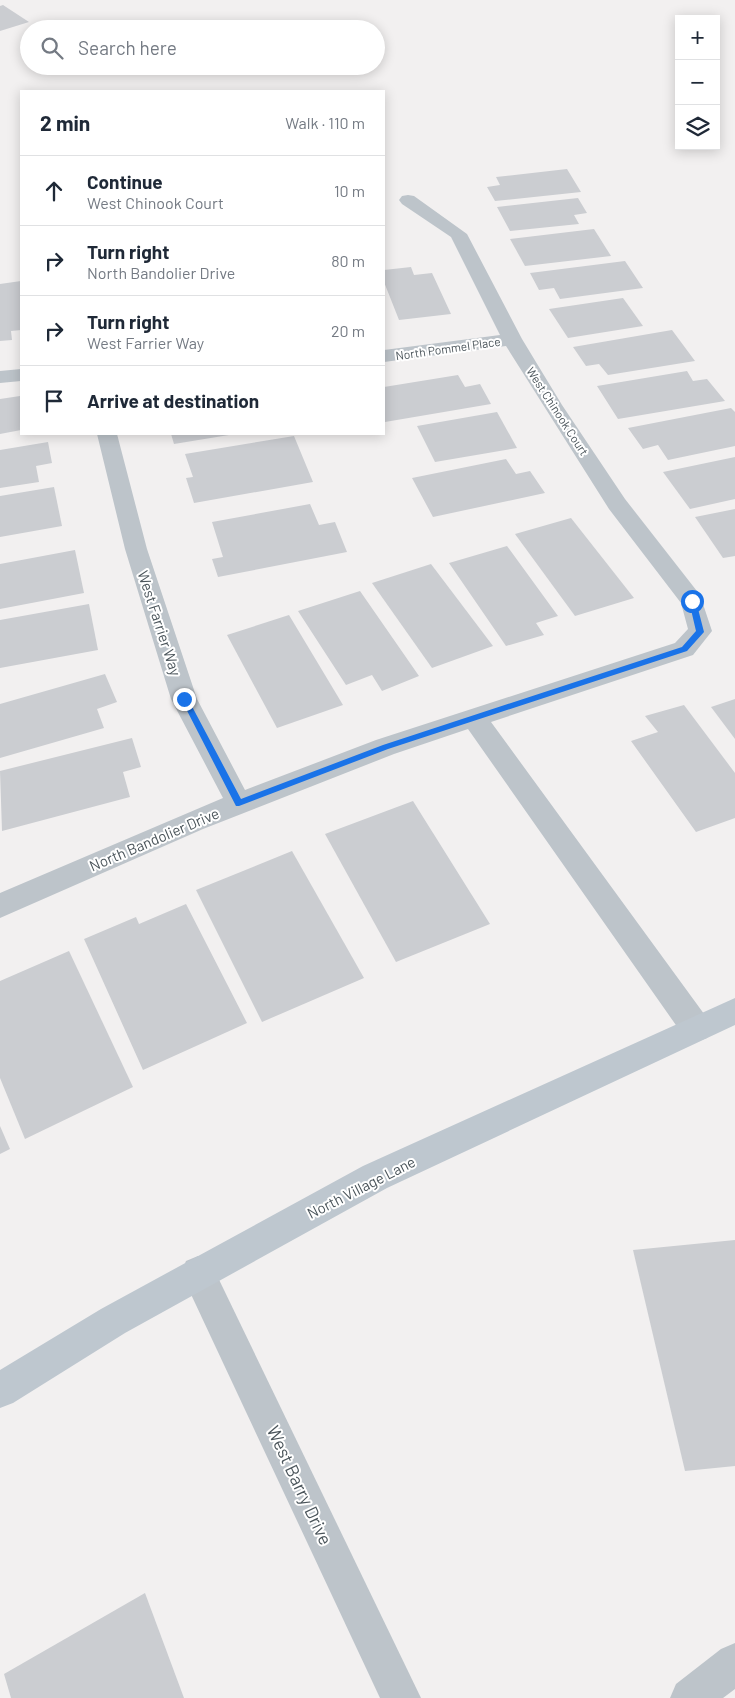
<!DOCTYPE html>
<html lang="en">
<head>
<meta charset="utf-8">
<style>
  body { margin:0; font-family:Barlow,sans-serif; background:#f6f6f7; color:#1f2937 }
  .controls { position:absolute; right:15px; top:15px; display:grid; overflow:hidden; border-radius:0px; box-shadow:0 2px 12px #0003 }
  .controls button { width:45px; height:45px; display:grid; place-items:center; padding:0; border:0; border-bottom:1px solid #e0e1e3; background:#fff; color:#1f2937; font:25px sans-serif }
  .stop { position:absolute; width:15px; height:15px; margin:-11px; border:4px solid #1a73e8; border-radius:50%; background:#fff }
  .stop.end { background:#1a73e8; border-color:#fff; box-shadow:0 1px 5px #0008 }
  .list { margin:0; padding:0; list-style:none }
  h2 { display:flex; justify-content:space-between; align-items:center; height:65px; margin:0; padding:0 20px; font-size:21px }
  h2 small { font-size:16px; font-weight:400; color:#747a83 }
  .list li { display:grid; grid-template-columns:32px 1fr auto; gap:15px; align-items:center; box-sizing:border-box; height:70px; padding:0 20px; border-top:1px solid #e0e1e3 }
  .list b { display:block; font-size:19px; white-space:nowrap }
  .list p { margin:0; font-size:16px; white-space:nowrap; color:#747a83 }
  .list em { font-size:16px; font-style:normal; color:#747a83 }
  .icon { flex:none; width:28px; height:28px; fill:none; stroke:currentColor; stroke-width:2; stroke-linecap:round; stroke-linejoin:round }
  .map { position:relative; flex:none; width:735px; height:1698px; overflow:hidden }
  .search { position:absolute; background:#fff; box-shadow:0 2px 12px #0003; left:20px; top:20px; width:365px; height:55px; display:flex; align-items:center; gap:12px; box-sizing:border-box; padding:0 18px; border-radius:28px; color:#747a83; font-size:19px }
  .panel { position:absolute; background:#fff; box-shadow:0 2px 12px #0003; left:20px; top:90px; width:365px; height:345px; border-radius:0px }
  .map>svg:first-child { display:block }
  .building { fill:#cbcdd1 }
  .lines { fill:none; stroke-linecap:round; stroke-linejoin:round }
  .street { fill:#bdc4ca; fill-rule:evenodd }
  .secondary { fill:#bec7cf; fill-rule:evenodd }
  .route { fill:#1a73e8 }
  .labels { text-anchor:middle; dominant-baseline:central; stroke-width:4; stroke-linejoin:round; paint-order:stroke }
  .far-street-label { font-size:12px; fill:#4a545a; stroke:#fff }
  .street-label { font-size:15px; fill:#4a545a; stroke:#fff }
  .near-street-label { font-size:18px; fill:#4a545a; stroke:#fff }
</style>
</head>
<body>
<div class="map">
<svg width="735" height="1698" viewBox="0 0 735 1698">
  <rect width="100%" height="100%" fill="#f2f0f0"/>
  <g class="building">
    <polygon points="3,5 29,22 0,31 0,6"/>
    <polygon points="567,169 581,192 495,201 487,187 500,185 496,177"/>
    <polygon points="578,198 587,213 574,215 579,224 510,231 497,207"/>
    <polygon points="594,229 611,256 525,266 510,239"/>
    <polygon points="625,261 643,288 560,299 554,288 539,290 530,273"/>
    <polygon points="411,267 414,275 432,273 451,314 399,320 384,282 384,270"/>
    <polygon points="21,281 21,330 11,331 12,340 0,341 0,284"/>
    <polygon points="623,298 643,326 568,338 549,309"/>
    <polygon points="672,330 695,361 608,375 599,364 586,366 573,347"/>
    <polygon points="687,371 693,381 707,379 725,401 618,419 597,386"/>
    <polygon points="458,375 465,387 480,384 491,404 385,422 384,387"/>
    <polygon points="20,396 21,430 0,434 0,399"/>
    <polygon points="731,408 735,412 735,446 668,460 658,445 643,449 628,428"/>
    <polygon points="497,412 517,448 435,462 417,426"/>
    <polygon points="171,434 229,434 229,435 174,444"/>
    <polygon points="294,436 313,482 194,503 186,478 193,477 185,454"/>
    <polygon points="48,442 52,463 36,466 39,482 0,488 0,450"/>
    <polygon points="735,457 735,499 690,509 663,472"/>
    <polygon points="506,459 516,474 530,471 545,493 433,517 412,478"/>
    <polygon points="54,487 62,526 0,537 0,496"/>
    <polygon points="310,504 319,525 335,522 347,552 218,577 212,559 223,557 212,522"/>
    <polygon points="735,509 735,556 723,558 695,517"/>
    <polygon points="571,518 634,598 575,616 515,534"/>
    <polygon points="507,546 558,616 536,623 544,635 506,646 449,563"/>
    <polygon points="75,550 84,593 0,609 0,564"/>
    <polygon points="431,564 493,646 432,668 372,583"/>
    <polygon points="360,591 419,676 382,691 372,675 346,685 298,611"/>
    <polygon points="89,604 98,650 0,668 0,620"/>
    <polygon points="289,615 343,705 277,728 227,635"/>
    <polygon points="105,674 117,702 97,709 104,728 0,758 0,704"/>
    <polygon points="735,699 735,739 711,707"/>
    <polygon points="684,705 735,773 735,818 696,832 631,741 658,732 645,716"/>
    <polygon points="132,738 141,767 123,772 130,797 2,831 0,771"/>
    <polygon points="413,801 490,924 396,962 325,834"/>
    <polygon points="292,851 364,978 262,1022 196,890"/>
    <polygon points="186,904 247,1023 143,1070 84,939 136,917 139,924"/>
    <polygon points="69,951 133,1087 25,1139 0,1078 0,981"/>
    <polygon points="0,1126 10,1149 0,1154"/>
    <polygon points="735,1240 735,1466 685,1471 633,1250"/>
    <polygon points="145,1593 184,1698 11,1698 4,1674"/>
  </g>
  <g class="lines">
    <g class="street">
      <polygon points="408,195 414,196 467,234 522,339 562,405 625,499 700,595 712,631 693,655 491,722 707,1018 711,1028 707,1038 696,1042 685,1038 468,729 394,754 203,829 0,918 0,893 223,798 171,699 125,549 97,434 117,434 147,549 197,699 245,790 376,740 675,643 688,629 681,603 609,509 506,346 384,362 384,350 500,335 451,237 402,204 399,200 402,196"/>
      <polygon points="21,369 21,381 0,383 0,371"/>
      <polygon points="198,1256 210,1261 421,1698 380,1698 181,1273 186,1261"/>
      <polygon points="735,1643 735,1689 723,1698 670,1698 676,1684 721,1649"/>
    </g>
    <polygon class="secondary" points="735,998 735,1025 387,1188 125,1333 13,1403 0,1408 0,1370 101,1309 363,1166"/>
  </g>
  <polygon class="route" points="692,599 696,601 704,632 687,651 388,749 239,806 236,806 181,699 187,697 241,799 383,745 682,647 696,631 689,601"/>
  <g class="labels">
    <g class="far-street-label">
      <text transform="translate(448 348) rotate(-8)">North Pommel Place</text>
      <text transform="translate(558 411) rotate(57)">West Chinook Court</text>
    </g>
    <g class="street-label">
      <text transform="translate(160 623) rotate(72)">West Farrier Way</text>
      <text transform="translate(154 839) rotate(-23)">North Bandolier Drive</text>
      <text transform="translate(361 1187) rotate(-27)">North Village Lane</text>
    </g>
    <g class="near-street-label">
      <text transform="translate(300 1485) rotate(65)">West Barry Drive</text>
    </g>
  </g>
</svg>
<div class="controls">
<button>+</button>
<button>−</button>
<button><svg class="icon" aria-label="layers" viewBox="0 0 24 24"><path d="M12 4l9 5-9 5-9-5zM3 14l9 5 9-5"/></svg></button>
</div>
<div class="stop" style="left:692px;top:601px"></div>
<div class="stop end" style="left:184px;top:699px"></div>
<div class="search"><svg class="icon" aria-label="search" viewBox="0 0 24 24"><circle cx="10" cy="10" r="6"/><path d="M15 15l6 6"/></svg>Search here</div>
<section class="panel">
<h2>2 min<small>Walk · 110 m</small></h2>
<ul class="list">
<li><svg class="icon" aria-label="ahead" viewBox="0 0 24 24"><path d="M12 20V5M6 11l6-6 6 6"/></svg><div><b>Continue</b><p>West Chinook Court</p></div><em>10 m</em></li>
<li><svg class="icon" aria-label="right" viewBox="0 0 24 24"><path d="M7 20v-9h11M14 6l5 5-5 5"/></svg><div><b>Turn right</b><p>North Bandolier Drive</p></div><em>80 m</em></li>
<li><svg class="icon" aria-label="right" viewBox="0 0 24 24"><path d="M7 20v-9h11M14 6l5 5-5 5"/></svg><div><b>Turn right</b><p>West Farrier Way</p></div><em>20 m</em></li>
<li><svg class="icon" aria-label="arrive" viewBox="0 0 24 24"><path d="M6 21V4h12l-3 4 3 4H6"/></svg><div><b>Arrive at destination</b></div></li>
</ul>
</section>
</div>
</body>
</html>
